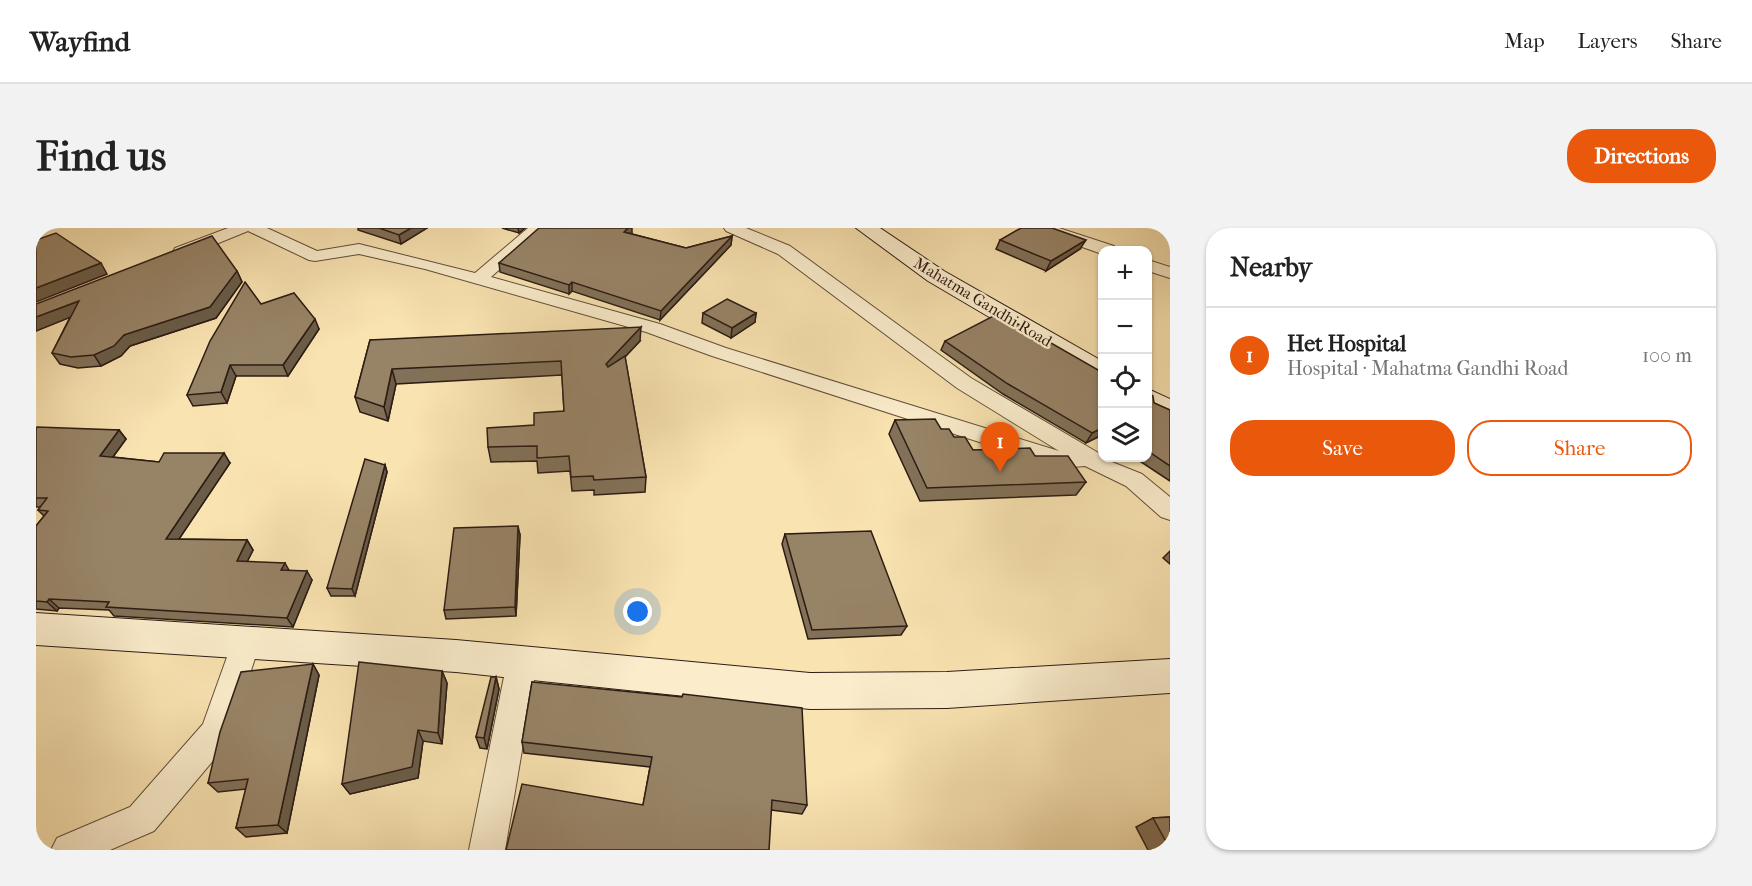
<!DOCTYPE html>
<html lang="en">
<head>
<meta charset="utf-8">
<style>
  body { margin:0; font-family:"IM FELL French Canon",serif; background:#f2f2f2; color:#222 }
  .controls { position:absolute; right:18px; top:18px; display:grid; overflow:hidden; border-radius:12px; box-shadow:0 2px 4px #0004 }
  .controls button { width:54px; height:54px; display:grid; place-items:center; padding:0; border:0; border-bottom:2px solid #e0e0e0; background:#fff; color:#222; font:30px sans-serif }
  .you { position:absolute; left:602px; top:384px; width:21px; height:21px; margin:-15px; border:4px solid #fff; border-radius:50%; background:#1a73e8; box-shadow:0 0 0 9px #1a73e833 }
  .badge { display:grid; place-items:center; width:39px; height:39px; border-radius:50%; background:#ea580c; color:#fff; font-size:20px; font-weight:700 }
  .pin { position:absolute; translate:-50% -50px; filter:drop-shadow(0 2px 3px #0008) }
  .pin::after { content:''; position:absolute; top:32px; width:21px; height:18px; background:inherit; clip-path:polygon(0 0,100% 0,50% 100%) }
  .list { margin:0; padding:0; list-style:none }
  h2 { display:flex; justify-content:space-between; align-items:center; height:78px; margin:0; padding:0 24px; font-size:26px }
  h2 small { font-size:20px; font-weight:400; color:#767676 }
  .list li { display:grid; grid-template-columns:39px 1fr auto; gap:18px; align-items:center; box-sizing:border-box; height:96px; padding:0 24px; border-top:2px solid #e0e0e0 }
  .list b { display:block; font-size:22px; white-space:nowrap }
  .list p { margin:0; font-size:20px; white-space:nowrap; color:#767676 }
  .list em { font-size:20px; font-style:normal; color:#767676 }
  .actions { display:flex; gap:12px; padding:18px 24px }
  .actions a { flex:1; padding:14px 0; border:2px solid #ea580c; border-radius:24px; text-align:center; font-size:21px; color:#ea580c }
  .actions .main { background:#ea580c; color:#fff }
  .icon { flex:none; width:33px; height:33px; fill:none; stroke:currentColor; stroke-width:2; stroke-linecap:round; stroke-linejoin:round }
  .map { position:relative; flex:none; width:1134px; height:622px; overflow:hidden; border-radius:24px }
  header { display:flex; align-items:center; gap:36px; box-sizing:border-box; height:84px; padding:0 30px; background:#fff; border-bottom:2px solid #e0e0e0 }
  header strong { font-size:28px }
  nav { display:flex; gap:33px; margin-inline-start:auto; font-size:21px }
  .intro { display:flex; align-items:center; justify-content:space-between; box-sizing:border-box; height:144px; padding:0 36px }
  h1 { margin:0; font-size:42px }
  .button { padding:15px 27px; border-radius:24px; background:#ea580c; color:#fff; font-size:21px; font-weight:700 }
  main { display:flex; gap:36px; padding:0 36px }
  aside { flex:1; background:#fff; border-radius:24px; box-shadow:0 2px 4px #0004 }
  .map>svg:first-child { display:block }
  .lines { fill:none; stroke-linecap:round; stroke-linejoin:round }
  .street-casing { stroke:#604e3b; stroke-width:2 }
  .secondary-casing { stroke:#2d1c14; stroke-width:2 }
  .street { fill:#fbedcc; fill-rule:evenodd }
  .secondary { fill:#fbedcc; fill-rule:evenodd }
  .wall { fill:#827158; stroke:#2d1c14; stroke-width:1.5 }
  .shaded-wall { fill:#6a5c47; stroke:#2d1c14; stroke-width:1.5 }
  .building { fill:#978366; stroke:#2d1c14; stroke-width:1.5 }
  .labels { text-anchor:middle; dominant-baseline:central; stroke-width:4.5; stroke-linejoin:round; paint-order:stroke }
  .far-street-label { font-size:16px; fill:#2d1c14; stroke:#fbedcc }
</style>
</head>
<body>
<header>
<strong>Wayfind</strong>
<nav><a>Map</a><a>Layers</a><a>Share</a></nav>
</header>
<div class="intro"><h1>Find us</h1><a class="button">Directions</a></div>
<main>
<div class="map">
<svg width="1134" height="622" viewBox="0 0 1134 622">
  <rect width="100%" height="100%" fill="#f9e3b1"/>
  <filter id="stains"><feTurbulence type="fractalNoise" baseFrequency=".00333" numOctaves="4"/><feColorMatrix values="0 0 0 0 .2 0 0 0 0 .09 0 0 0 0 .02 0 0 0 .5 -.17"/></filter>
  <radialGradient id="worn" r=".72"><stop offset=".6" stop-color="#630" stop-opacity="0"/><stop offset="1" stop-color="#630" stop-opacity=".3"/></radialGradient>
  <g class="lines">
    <defs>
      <g id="street">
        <polygon points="192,0 231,0 281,23 323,16 439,45 492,0 510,0 455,49 624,96 690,120 1023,223 921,160 742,26 690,3 688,0 710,0 754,18 935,150 1066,227 1066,230 1106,246 1134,269 1134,292 1125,289 1090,258 1049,238 1026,240 1018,238 676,128 610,104 389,41 323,26 279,33 273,32 212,3 151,28 139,28 137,24 139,20"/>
        <polygon points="999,0 1023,0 1078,18 1080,22 1066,22 1066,26 1001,3"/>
        <polygon points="1112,32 1134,39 1134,50 1112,43"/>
        <polygon points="210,403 220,406 224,415 191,516 118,603 74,622 15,622 21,610 94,579 167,496 196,415 200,406"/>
        <polygon points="486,421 496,425 501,434 469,622 433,622 471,434 476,425"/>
      </g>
      <g id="secondary">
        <polygon points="820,0 844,0 908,43 1066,133 1066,152 1057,150 892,53"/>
        <polygon points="1112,161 1134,171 1134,192 1112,182"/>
        <polygon points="0,385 420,412 774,445 911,444 1134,431 1134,465 911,480 774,481 420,444 0,417"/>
      </g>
    </defs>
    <use href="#street" class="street-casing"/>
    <use href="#secondary" class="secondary-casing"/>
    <use href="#street" class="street"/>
    <use href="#secondary" class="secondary"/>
  </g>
  <g class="wall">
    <polygon points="322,0 391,0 365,16 322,2"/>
    <polygon points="466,0 489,0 483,5"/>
    <polygon points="596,6 650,20 696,8 695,17 624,92 536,63 533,66 464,44 463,35"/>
    <polygon points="964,12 1044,21 1010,43 960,21"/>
    <polygon points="201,43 206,54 180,90 94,118 85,128 65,138 42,140 24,136 16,125 34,89 0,103 0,76"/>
    <polygon points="225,76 283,101 252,148 200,148 191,175 157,178 151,167"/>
    <polygon points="667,85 720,85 719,94 695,110 666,95"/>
    <polygon points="334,112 604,113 589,129 610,249 609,264 558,267 558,262 536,263 534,243 502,245 501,233 455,234 452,219 528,183 526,147 360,156 352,193 324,184 319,169"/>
    <polygon points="909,113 1066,143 1066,207 1050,215 967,166 905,122"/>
    <polygon points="1112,165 1118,175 1134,182 1134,253 1099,230 1112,230"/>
    <polygon points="859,192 905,201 937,222 999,228 1050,254 1040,267 884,273 853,206"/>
    <polygon points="0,201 83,202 90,211 77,229 123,234 194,235 143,311 211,312 217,322 211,334 253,343 276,352 257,399 78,388 73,382 23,380 21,383 0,381 0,298 8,288 2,282 5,279 0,279"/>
    <polygon points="349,237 351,244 319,368 295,368 291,360"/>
    <polygon points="749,306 871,398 865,407 772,411 746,316"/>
    <polygon points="484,307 480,388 410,391 408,382"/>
    <polygon points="1134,323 1134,336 1127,330"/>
    <polygon points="277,436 283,447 251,605 210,609 200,600 210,561 182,564 172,555"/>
    <polygon points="406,443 411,455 406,516 387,513 382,550 314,566 306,556"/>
    <polygon points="460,449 463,461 451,521 444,520 440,509"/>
    <polygon points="496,454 771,577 766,586 735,582 607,577 614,539 488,525 486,514"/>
    <polygon points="1134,589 1134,622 1112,622 1100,599 1117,590"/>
  </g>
  <g class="shaded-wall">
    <polygon points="375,0 391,0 365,16 363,7"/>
    <polygon points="482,0 489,0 483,5"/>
    <polygon points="592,0 596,0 596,6 588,4"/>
    <polygon points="696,8 695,17 624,92 625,83"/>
    <polygon points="1050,12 1044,21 1010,43 1015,33"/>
    <polygon points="65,35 71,46 0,74 0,60"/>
    <polygon points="201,43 206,54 180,90 94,118 85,128 65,138 58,127 88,107"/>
    <polygon points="536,54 536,63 533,66 533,57"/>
    <polygon points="43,73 50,83 0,103 0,89"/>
    <polygon points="720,85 719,94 695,110 696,100"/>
    <polygon points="279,91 283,101 252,148 247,137"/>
    <polygon points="605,99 604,113 569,150 570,136"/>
    <polygon points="194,137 200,148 191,175 185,164"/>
    <polygon points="356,141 360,156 352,193 348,179"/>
    <polygon points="1066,200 1066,207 1050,215 1056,205"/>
    <polygon points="83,202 90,211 71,237 64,228"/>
    <polygon points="188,225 194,235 137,320 130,311"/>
    <polygon points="349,237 351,244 319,368 316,361"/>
    <polygon points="482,298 484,307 480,388 479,379"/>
    <polygon points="211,312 217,322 207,342 201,333"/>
    <polygon points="249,335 254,344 245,342"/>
    <polygon points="271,343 276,352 257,399 251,390"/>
    <polygon points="13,371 23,380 21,383 11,374"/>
    <polygon points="277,436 283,447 251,605 242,597"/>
    <polygon points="406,443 411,455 406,516 402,505"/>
    <polygon points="460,449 463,461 451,521 448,510"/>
    <polygon points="382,502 387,513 382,550 314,566 306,556"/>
  </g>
  <g class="building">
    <polygon points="343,0 375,0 363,7"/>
    <polygon points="503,0 592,0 588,4 650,20 696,8 625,83 536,54 533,57 463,35"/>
    <polygon points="985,0 1016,0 1050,12 1015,33 964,12"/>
    <polygon points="20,5 65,35 0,60 0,12"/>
    <polygon points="176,8 201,43 174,79 88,107 78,118 58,127 35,129 16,125 43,73 0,89 0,76"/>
    <polygon points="209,54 225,76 258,65 279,91 247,137 194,137 185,164 151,167 174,113"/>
    <polygon points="691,71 720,85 696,100 667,85"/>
    <polygon points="963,85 1062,142 1066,143 1066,200 1056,205 972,156 909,113"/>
    <polygon points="605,99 570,136 572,139 589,128 610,249 558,252 557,248 535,249 533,228 501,230 501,218 452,219 451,200 498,197 498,185 528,183 525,133 356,141 348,179 319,169 334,112"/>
    <polygon points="1112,165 1117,168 1118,175 1134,182 1134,238 1112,223"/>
    <polygon points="899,191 905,201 913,201 918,209 929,209 937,222 994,220 999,228 1032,228 1050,254 891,260 859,192"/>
    <polygon points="1,199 83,202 64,228 123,234 128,225 188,225 130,311 211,312 201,333 249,335 245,342 271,343 251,390 70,379 73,374 13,371 11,374 0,373 0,298 12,283 2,282 11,270 0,270 0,201"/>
    <polygon points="329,231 349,237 316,361 291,360"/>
    <polygon points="482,298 479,379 408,382 418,300"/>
    <polygon points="835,303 871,398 776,402 749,306"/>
    <polygon points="323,434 406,443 402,505 382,502 376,539 306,556"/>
    <polygon points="277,436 242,597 200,600 212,551 172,555 184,504 205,444"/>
    <polygon points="455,449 460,449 448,510 440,509"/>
    <polygon points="496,454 646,469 647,466 766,480 771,577 736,572 733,622 470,622 486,556 607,577 616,529 486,514"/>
    <polygon points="1134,589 1134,621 1117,590"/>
  </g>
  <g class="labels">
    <g class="far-street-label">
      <text transform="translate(947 74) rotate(31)">Mahatma Gandhi Road</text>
    </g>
  </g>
  <rect width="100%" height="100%" filter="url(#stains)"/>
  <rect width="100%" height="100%" fill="url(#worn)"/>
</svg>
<div class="controls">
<button>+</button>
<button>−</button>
<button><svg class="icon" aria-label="locate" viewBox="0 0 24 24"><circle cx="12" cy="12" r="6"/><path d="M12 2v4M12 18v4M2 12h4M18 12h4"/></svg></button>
<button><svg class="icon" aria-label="layers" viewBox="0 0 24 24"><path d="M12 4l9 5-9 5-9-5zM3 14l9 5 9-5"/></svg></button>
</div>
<div class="you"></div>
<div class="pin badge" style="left:964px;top:244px">1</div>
</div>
<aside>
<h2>Nearby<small></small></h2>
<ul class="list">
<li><span class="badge">1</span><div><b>Het Hospital</b><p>Hospital · Mahatma Gandhi Road</p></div><em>100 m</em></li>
</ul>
<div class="actions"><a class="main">Save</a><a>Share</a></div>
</aside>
</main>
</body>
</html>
